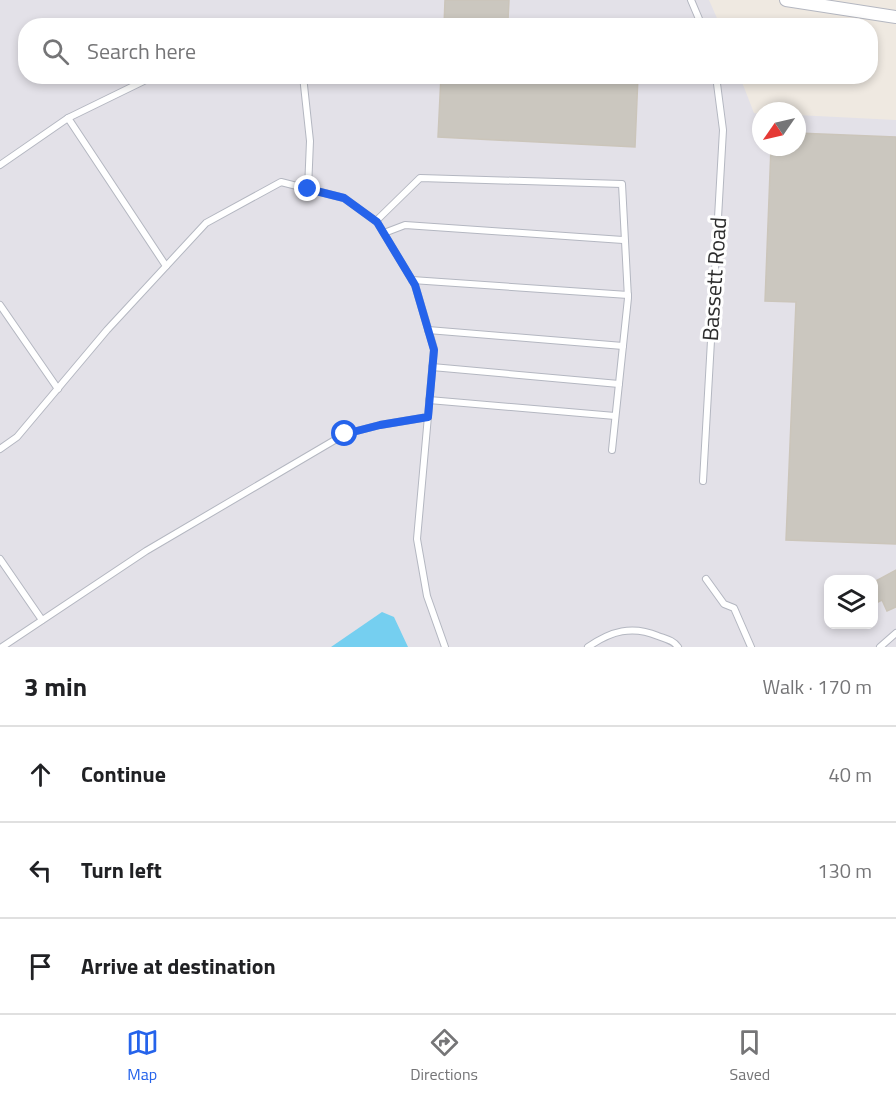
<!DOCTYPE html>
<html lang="en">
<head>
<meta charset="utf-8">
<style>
  body { margin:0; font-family:"Titillium Web",sans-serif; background:#f2f2f2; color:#202124 }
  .controls { position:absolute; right:18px; bottom:18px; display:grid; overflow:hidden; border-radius:12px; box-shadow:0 3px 9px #0003 }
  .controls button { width:54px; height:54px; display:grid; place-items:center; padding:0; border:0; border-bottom:2px solid #e0e0e0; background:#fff; color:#202124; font:30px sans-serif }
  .compass { position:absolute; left:752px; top:102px; width:54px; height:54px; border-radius:50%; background:#fff; box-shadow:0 3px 9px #0003; rotate:236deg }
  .stop { position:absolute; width:18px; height:18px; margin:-14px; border:4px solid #2563eb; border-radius:50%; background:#fff }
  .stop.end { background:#2563eb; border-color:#fff; box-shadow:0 2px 6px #0008 }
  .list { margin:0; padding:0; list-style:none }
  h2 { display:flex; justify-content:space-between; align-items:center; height:78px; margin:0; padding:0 24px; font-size:26px }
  h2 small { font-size:20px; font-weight:400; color:#757577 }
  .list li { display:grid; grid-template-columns:39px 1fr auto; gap:18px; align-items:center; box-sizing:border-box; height:96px; padding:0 24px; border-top:2px solid #e0e0e0 }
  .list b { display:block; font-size:22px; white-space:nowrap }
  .list em { font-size:20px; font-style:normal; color:#757577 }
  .icon { flex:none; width:33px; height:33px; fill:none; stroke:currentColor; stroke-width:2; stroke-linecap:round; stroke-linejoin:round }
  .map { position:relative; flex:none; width:896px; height:647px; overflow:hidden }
  .search { position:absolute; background:#fff; box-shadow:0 3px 9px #0003; left:18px; right:18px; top:18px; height:66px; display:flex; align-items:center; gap:15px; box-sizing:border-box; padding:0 21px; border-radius:24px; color:#757577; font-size:22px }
  .sheet { height:366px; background:#fff }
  nav { display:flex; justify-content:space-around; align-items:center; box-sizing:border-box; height:84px; border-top:2px solid #e0e0e0; background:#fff; font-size:16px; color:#757577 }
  nav a { display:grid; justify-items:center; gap:3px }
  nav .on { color:#2563eb }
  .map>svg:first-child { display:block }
  .industrial { fill:#e3e1e8; fill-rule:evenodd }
  .water { fill:#75cff0 }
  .building { fill:#cbc7bf; stroke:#cbc5ba; stroke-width:1.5 }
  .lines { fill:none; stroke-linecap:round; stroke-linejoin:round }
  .service-casing { stroke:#b4b7c1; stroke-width:8 }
  .minor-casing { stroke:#b4b7c1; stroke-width:14 }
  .service { stroke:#fff; stroke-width:6 }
  .minor { stroke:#fff; stroke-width:12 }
  .route { stroke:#2563eb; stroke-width:8 }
  .labels { text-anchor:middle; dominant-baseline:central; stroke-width:6; stroke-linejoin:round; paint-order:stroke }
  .street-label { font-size:22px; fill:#2e2e2e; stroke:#fff }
</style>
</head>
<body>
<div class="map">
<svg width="896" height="647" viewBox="0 0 896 647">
  <rect width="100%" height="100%" fill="#efe9e1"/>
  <path class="industrial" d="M0 0H709L720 25 26 26V76L740 77 754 113 761 114V147H797V115L896 120V647H0ZM828 580H874V624H828Z"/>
  <polygon class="water" points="382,612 394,617 408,647 331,647"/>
  <g class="building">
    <polygon points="445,0 509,0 508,20 612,26 444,26"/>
    <polygon points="441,76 638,76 635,147 438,137"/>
    <polygon points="797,133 896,137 896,544 786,540 796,302 765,301 771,147 797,147"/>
    <polygon points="896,570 896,607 887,611 882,600 874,604 874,582"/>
  </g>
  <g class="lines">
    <defs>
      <g id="service">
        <polyline points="691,0 702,26"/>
        <polyline points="265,26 274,22 296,24"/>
        <polyline points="296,26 314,26"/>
        <polyline points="303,76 310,141 308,189"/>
        <polyline points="68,118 154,76"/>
        <polyline points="0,165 68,118 166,266"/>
        <polyline points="376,221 420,178 622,184 628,298 612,450"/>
        <polyline points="384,233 405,225 623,240"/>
        <polyline points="412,280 628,295"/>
        <polyline points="0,305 58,389"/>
        <polyline points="428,330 623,346"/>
        <polyline points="432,367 619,384"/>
        <polyline points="429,400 615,416"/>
        <polyline points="0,449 17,437 107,330 206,223 281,182 344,198 377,222 415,285 434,349 417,539 427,596 445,647"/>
        <polyline points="703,481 723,130 716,76"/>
        <polyline points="0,559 42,620"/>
        <polyline points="706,579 724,604 734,608 751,647"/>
        <polyline points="2,647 146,551 345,434 380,425 428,417"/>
        <path d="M588 647C611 631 632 625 658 636 666 639 673 640 678 647"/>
        <polyline points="880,647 896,633"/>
      </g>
      <polyline id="minor" points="786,0 896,17"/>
    </defs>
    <use href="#service" class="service-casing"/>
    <use href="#minor" class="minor-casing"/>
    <use href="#service" class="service"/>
    <use href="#minor" class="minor"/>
  </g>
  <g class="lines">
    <polyline class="route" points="308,189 344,198 377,222 415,285 434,350 428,417 380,425 345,434"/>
  </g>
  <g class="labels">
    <g class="street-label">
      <text transform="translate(714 279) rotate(-86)">Bassett Road</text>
    </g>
  </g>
</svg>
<div class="controls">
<button><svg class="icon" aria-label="layers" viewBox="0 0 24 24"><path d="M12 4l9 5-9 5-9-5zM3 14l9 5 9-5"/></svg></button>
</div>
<svg class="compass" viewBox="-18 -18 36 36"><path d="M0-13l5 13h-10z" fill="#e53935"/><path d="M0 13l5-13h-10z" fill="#757577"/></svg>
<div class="stop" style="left:345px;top:434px"></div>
<div class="stop end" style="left:308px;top:189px"></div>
<div class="search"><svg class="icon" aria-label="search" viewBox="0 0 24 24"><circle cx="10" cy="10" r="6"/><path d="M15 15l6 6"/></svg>Search here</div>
</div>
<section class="sheet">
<h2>3 min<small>Walk · 170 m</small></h2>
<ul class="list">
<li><svg class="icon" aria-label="ahead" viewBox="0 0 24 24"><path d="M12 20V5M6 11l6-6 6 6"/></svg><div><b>Continue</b></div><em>40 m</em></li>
<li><svg class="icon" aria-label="left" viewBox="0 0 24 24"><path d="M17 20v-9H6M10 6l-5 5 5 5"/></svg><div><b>Turn left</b></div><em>130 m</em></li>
<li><svg class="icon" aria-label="arrive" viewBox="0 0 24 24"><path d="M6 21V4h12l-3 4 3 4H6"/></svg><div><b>Arrive at destination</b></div></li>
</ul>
</section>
<nav>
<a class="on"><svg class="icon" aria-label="map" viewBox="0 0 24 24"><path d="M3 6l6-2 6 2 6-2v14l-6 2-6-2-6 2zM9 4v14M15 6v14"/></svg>Map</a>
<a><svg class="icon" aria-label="directions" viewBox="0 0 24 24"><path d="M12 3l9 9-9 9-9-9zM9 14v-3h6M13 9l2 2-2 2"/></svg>Directions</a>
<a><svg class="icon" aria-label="saved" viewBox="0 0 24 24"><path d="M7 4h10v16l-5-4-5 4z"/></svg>Saved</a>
</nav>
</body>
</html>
